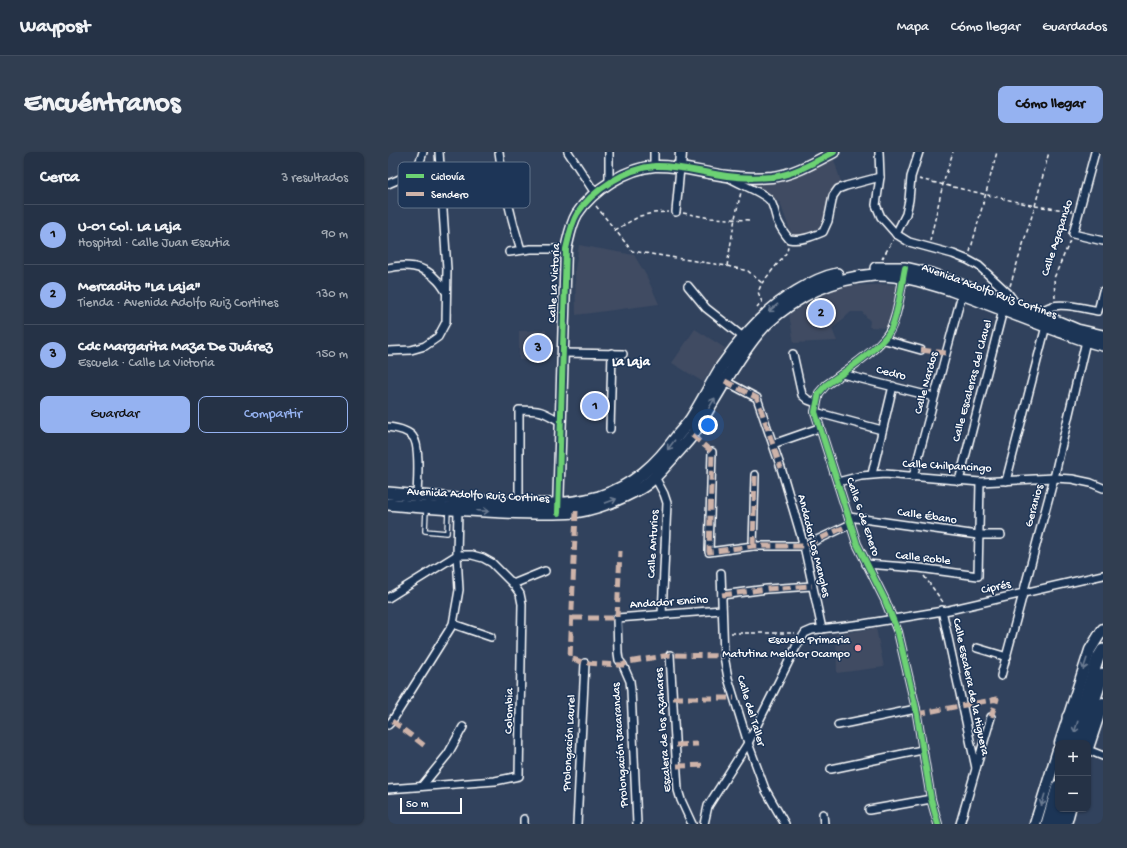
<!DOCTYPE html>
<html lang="es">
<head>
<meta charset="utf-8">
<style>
  body { margin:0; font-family:"Gochi Hand",sans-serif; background:#313e51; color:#f1f3f6 }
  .controls { position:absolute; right:12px; bottom:12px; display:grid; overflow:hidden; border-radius:8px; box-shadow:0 1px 3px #0004 }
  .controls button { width:36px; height:36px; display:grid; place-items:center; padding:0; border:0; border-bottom:1px solid #424d5f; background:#253246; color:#f1f3f6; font:20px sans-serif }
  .scale { position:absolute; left:12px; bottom:10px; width:62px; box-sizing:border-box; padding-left:4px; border:2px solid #fff; border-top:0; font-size:11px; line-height:14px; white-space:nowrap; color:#fff; -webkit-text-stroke:3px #1d3557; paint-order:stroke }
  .you { position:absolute; left:320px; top:273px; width:14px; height:14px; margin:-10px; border:3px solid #fff; border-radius:50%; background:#1a73e8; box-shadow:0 0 0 6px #1a73e833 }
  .badge { display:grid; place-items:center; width:26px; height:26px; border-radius:50%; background:#95b2f1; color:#111; font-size:13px; font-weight:700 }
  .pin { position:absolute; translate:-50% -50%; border:2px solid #fff; box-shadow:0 1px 4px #0006 }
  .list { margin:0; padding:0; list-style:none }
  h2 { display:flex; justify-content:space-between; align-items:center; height:52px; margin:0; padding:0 16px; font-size:17px }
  h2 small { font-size:13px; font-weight:400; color:#a3aab3 }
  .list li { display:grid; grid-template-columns:26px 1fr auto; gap:12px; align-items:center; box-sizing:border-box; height:60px; padding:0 16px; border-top:1px solid #424d5f }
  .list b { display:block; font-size:15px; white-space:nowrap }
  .list p { margin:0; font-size:13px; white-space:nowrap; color:#a3aab3 }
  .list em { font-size:13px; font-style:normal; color:#a3aab3 }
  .actions { display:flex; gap:8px; padding:12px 16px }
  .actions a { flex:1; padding:9px 0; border:1px solid #95b2f1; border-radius:8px; text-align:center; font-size:14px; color:#95b2f1 }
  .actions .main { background:#95b2f1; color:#111 }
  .map { position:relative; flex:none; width:715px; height:672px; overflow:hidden; border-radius:8px }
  header { display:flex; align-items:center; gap:24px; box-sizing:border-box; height:56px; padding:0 20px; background:#253246; border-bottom:1px solid #424d5f }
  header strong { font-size:19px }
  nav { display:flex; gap:22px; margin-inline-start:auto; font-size:14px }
  .intro { display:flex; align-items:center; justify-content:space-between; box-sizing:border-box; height:96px; padding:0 24px }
  h1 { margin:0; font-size:28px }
  .button { padding:10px 18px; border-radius:8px; background:#95b2f1; color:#111; font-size:14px; font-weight:700 }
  main { display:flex; gap:24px; padding:0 24px }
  aside { flex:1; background:#253246; border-radius:8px; box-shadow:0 1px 3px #0004 }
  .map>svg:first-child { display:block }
  .built { fill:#3f4b62 }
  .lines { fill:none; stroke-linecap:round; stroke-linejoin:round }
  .lane-casing { stroke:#fff; stroke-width:6 }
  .street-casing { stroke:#fff; stroke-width:10 }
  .secondary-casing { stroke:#fff; stroke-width:13 }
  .primary-casing { stroke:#fff; stroke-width:14 }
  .path { stroke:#fff; stroke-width:1.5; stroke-dasharray:4 3; stroke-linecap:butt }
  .lane { stroke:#1d3557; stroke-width:3.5 }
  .street { stroke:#1d3557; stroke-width:7 }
  .secondary { stroke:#1d3557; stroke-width:10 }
  .primary { stroke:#1d3557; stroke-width:11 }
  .quiet { stroke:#ceb3a9; stroke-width:5; stroke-dasharray:10 5; stroke-linecap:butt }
  .cycleway-casing { stroke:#1d3557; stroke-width:8 }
  .cycleway { stroke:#6cd273; stroke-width:6 }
  .oneway { stroke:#6c7c92 }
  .poi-dot { fill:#ff9aa2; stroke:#1d3557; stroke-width:1.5 }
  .labels { text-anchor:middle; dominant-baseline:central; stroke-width:3; stroke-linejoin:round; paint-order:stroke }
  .street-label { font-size:12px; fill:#fff; stroke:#1d3557 }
  .poi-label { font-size:12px; fill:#fff; stroke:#1d3557; text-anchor:end }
  .neighbourhood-label { font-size:13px; font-weight:bold; fill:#fff; stroke:#1d3557 }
  .key { fill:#1d3557; stroke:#617289; stroke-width:1 }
  .key-label { font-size:11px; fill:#fff }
</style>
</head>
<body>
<header>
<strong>Waypost</strong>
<nav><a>Mapa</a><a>Cómo llegar</a><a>Guardados</a></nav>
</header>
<div class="intro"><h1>Encuéntranos</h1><a class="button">Cómo llegar</a></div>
<main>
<aside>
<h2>Cerca<small>3 resultados</small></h2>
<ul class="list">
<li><span class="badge">1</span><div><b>U-01 Col. La Laja</b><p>Hospital · Calle Juan Escutia</p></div><em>90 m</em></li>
<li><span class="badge">2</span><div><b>Mercadito &quot;La Laja&quot;</b><p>Tienda · Avenida Adolfo Ruiz Cortines</p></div><em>130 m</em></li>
<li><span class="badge">3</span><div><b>Cdc Margarita Maza De Juárez</b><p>Escuela · Calle La Victoria</p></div><em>150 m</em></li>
</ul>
<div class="actions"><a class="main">Guardar</a><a>Compartir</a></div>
</aside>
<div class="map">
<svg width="715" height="672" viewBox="0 0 715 672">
  <rect width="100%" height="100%" fill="#31425d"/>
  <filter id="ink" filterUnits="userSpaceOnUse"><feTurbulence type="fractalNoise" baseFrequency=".025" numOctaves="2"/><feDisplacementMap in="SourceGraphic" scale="8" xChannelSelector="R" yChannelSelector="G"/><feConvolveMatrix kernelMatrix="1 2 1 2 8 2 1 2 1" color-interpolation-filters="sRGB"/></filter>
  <g filter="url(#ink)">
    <g class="built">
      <polygon points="445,5 454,33 449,36 434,79 421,85 407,84 403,81 392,51 376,38 353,31 375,31 386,30"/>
      <polygon points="191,93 246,103 258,123 271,152 188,163 187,117"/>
      <polygon points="510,132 501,176 481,175 482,169 474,160 463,160 444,177 449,189 406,191 401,162 452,134"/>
      <polygon points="307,177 337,196 315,230 284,211"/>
      <polygon points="158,178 159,208 131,208 131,179"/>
      <polygon points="488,476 496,515 449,521 448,482"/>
    </g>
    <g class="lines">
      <defs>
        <polyline id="lane" points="38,358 37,379 59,381 60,358"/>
        <g id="street">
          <path d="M111 0C115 33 123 66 133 98"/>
          <polyline points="180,0 207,41"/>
          <polyline points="491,0 492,25 488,53 493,65 508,82 521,90 565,102 580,108 591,114 620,141 628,152"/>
          <polyline points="707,0 685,82 715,89"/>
          <polyline points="266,14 266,0"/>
          <path d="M340 25C350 32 378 41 383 50 386 55 387 62 389 68 392 75 396 81 401 87 413 89 423 85 435 80L440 69 445 44 450 37 458 34 492 25"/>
          <polyline points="221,31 221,0"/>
          <path d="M0 32C20 23 29 23 35 0"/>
          <polyline points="288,60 292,16"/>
          <polyline points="508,82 518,62 521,48 523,25 531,0"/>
          <polyline points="121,100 143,97 178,97"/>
          <path d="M0 116C16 112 36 113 48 127 52 130 55 135 58 140"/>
          <path d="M516 122C512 139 511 160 503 176 496 194 455 221 438 233L431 241 427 260 469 392 497 448 510 480 528 557 543 647 550 672"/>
          <polyline points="300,134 318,156 355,185"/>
          <path d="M650 165C660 145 693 156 710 159L715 139"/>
          <polyline points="497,188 533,198"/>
          <polyline points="0,199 23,198 37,194 50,185 58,170 59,117 51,0"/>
          <polyline points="175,201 235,202"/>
          <polyline points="405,202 414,243 420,248 428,251"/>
          <polyline points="454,222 546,245"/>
          <polyline points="337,229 369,246 393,316 416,394 434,477"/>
          <polyline points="427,260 494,278"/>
          <path d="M0 275C8 276 20 278 25 285 33 294 29 334 29 346"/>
          <polyline points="222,277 224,201"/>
          <polyline points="385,292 431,276"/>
          <polyline points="324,300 321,400 365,394 416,394 463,372"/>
          <polyline points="484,322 505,234"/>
          <polyline points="267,325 276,342 279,351 274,463"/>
          <polyline points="525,325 574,142"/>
          <polyline points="571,329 615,158"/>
          <polyline points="618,329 658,174"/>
          <polyline points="450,330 473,324 497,322 592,330 666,326 684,327 703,331 715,336"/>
          <path d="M131 352V258C153 258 154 259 173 270"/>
          <polyline points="461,365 590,383 613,383"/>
          <polyline points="365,394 367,323"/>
          <polyline points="478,412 531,416 590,424 592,330"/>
          <polyline points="333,421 336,504 340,526 360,591 377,637 397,672"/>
          <polyline points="125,432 157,419"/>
          <polyline points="334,443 379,437 424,434"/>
          <polyline points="0,446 69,403 84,403 95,406 104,411 125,432 132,442 134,452 131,624 107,629 0,637"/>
          <polyline points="554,458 588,616"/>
          <polyline points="65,472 103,485"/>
          <polyline points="589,496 619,505"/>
          <polyline points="282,503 290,638 293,648 304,672"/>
          <polyline points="613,524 666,326 698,189"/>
          <polyline points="0,573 4,569 65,472 71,438 69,403 70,358"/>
          <polyline points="450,573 528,557"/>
          <polyline points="700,598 715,604"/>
          <polyline points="443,617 534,598"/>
          <polyline points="34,634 60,602 75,575"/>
          <polyline points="481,658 543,647"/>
          <polyline points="435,662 436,672"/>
          <polyline points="136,672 136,667"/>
          <polyline points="189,672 197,511"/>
          <polyline points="249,672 243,538 242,529 235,513 231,508 230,501 229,466 334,458"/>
          <polyline points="316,672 320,654 360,591 408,495 417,481 424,478 475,472 561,458 715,423"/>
          <polyline points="572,672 603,565"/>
        </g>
        <g id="secondary">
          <polyline points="292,16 293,0"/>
          <path d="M170 359 178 97C181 85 183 72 189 62 204 38 239 16 267 14 291 13 315 21 339 24 353 26 369 26 384 25 405 23 427 10 446 0"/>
          <polyline points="672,591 702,498 715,477"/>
          <polyline points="700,596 715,551"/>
          <polyline points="647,672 670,598"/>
          <polyline points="678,672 682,657"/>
        </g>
        <g id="primary">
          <polyline points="488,116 517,116 543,122 651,162 689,178 715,184"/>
          <path d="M0 341C30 344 60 346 90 349 130 352 172 356 211 345 246 334 269 312 290 283 295 277 301 271 305 264 315 248 324 230 334 214 354 185 377 158 408 140 421 132 434 125 449 122"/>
          <path d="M0 352C39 356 77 358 116 360 139 361 163 362 187 360 208 357 230 348 249 338 264 331 275 316 286 304 292 297 299 290 305 282 316 265 326 247 337 229 349 210 362 188 378 172 408 144 445 126 486 123 513 122 537 130 563 138 599 151 635 166 671 179 686 184 700 190 715 193"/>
          <polyline points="680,565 694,551"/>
          <polyline points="682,591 710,506 715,498"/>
          <polyline points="692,591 715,522"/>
          <polyline points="659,672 670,634"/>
          <polyline points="668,672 672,657"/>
        </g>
      </defs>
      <use href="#lane" class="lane-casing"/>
      <use href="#street" class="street-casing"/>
      <use href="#secondary" class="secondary-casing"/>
      <use href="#primary" class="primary-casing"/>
      <g class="path">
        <polyline points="531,27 647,54 684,59"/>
        <polyline points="208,54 244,99 339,114 360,119 374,131"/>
        <polyline points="295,61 323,66 361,68"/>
        <polyline points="227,78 252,64 265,61 281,60"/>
        <polyline points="542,89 555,32 565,0"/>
        <polyline points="582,100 609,0"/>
        <polyline points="494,107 505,88"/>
        <polyline points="339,114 347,66 353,40"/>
        <polyline points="622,134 647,54 661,0"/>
        <polyline points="667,146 666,126 682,89"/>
        <polyline points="369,156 374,150 370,140 374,131 399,100 400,94"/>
        <polyline points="536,424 555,450"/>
        <polyline points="343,481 407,481"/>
      </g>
      <use href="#lane" class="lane"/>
      <use href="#street" class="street"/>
      <use href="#secondary" class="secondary"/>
      <use href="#primary" class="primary"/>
      <g class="quiet">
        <polyline points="533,198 558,201"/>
        <polyline points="337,229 369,246 393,316"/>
        <polyline points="304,283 324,300 321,400 365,394 416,394 463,372"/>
        <polyline points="188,359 182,506 197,511 235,513 240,510 282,503 336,504"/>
        <polyline points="365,394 367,323"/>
        <polyline points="334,443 379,437 424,434"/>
        <polyline points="185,466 229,466 232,399"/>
        <polyline points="285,546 346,546"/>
        <polyline points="529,562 609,547 603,565"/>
        <polyline points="4,569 37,594"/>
        <polyline points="288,593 310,592"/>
        <polyline points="289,614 318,613"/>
      </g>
      <defs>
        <g id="cycleway">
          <path d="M517 116C513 135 511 159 503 177 495 194 455 221 438 233L431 241 427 260 469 392 497 448 510 480 528 557 543 647 550 672"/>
          <path d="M170 361 178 97C181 85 183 72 189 62 204 38 239 16 267 14 291 13 315 21 339 24 353 26 369 26 384 25 405 23 427 10 446 0"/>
        </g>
      </defs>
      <use href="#cycleway" class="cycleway-casing"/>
      <use href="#cycleway" class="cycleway"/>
    </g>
    <defs><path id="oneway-shaft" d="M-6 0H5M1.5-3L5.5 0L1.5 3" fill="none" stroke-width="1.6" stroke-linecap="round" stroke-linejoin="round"/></defs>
    <g class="oneway">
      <use href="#oneway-shaft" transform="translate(385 156) rotate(141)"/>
      <use href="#oneway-shaft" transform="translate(324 251) rotate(-59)"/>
      <use href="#oneway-shaft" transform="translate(283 293) rotate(127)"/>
      <use href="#oneway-shaft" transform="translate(223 349) rotate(-20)"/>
      <use href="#oneway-shaft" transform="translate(95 359) rotate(2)"/>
      <use href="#oneway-shaft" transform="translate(697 512) rotate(108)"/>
      <use href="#oneway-shaft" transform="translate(688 575) rotate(108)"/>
      <use href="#oneway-shaft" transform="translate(655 648) rotate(107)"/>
    </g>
  </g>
  <circle class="poi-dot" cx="470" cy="496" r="4"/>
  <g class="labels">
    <g class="street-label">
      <text transform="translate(670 86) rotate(-72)">Calle Agapando</text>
      <text transform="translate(167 131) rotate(-87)">Calle La Victoria</text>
      <text transform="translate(601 140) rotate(20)">Avenida Adolfo Ruiz Cortines</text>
      <text transform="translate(503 222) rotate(14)">Cedro</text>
      <text transform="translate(585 229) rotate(-75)">Calle Escaleras del Clavel</text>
      <text transform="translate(539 231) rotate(-75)">Calle Nardos</text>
      <text transform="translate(559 315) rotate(3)">Calle Chilpancingo</text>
      <text transform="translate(90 344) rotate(3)">Avenida Adolfo Ruiz Cortines</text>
      <text transform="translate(647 354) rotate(-75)">Geranios</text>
      <text transform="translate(474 365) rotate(71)">Calle 6 de Enero</text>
      <text transform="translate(539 365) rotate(8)">Calle Ébano</text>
      <text transform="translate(266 392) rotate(-87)">Calle Anturios</text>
      <text transform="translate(425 394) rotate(76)">Andador Los Mangles</text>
      <text transform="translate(535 407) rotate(6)">Calle Roble</text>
      <text transform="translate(608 436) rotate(-13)">Ciprés</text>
      <text transform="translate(281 451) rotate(-4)">Andador Encino</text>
      <text transform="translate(582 535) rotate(78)">Calle Escalera de la Higuera</text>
      <text transform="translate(122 559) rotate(-89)">Colombia</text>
      <text transform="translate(362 559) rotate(73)">Calle del Taller</text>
      <text transform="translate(276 578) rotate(-94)">Escalera de los Azahares</text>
      <text transform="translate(182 591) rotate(-87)">Prolongación Laurel</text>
      <text transform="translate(233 593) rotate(-94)">Prolongación Jacarandas</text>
    </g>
    <g class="poi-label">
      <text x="462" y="489">Escuela Primaria<tspan x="462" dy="14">Matutina Melchor Ocampo</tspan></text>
    </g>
    <g class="neighbourhood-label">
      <text x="243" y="210">La Laja</text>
    </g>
  </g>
  <rect x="10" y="10" width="132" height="46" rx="6" class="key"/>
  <rect x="18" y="22" width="18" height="4" fill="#6cd273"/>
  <rect x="18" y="40" width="18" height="4" fill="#ceb3a9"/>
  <g class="key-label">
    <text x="43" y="28">Ciclovía</text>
    <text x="43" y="46">Sendero</text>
  </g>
</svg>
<div class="controls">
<button>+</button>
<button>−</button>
</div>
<div class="scale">50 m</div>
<div class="you"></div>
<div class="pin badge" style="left:207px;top:254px">1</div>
<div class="pin badge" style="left:433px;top:161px">2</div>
<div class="pin badge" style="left:150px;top:196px">3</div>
</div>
</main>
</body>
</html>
